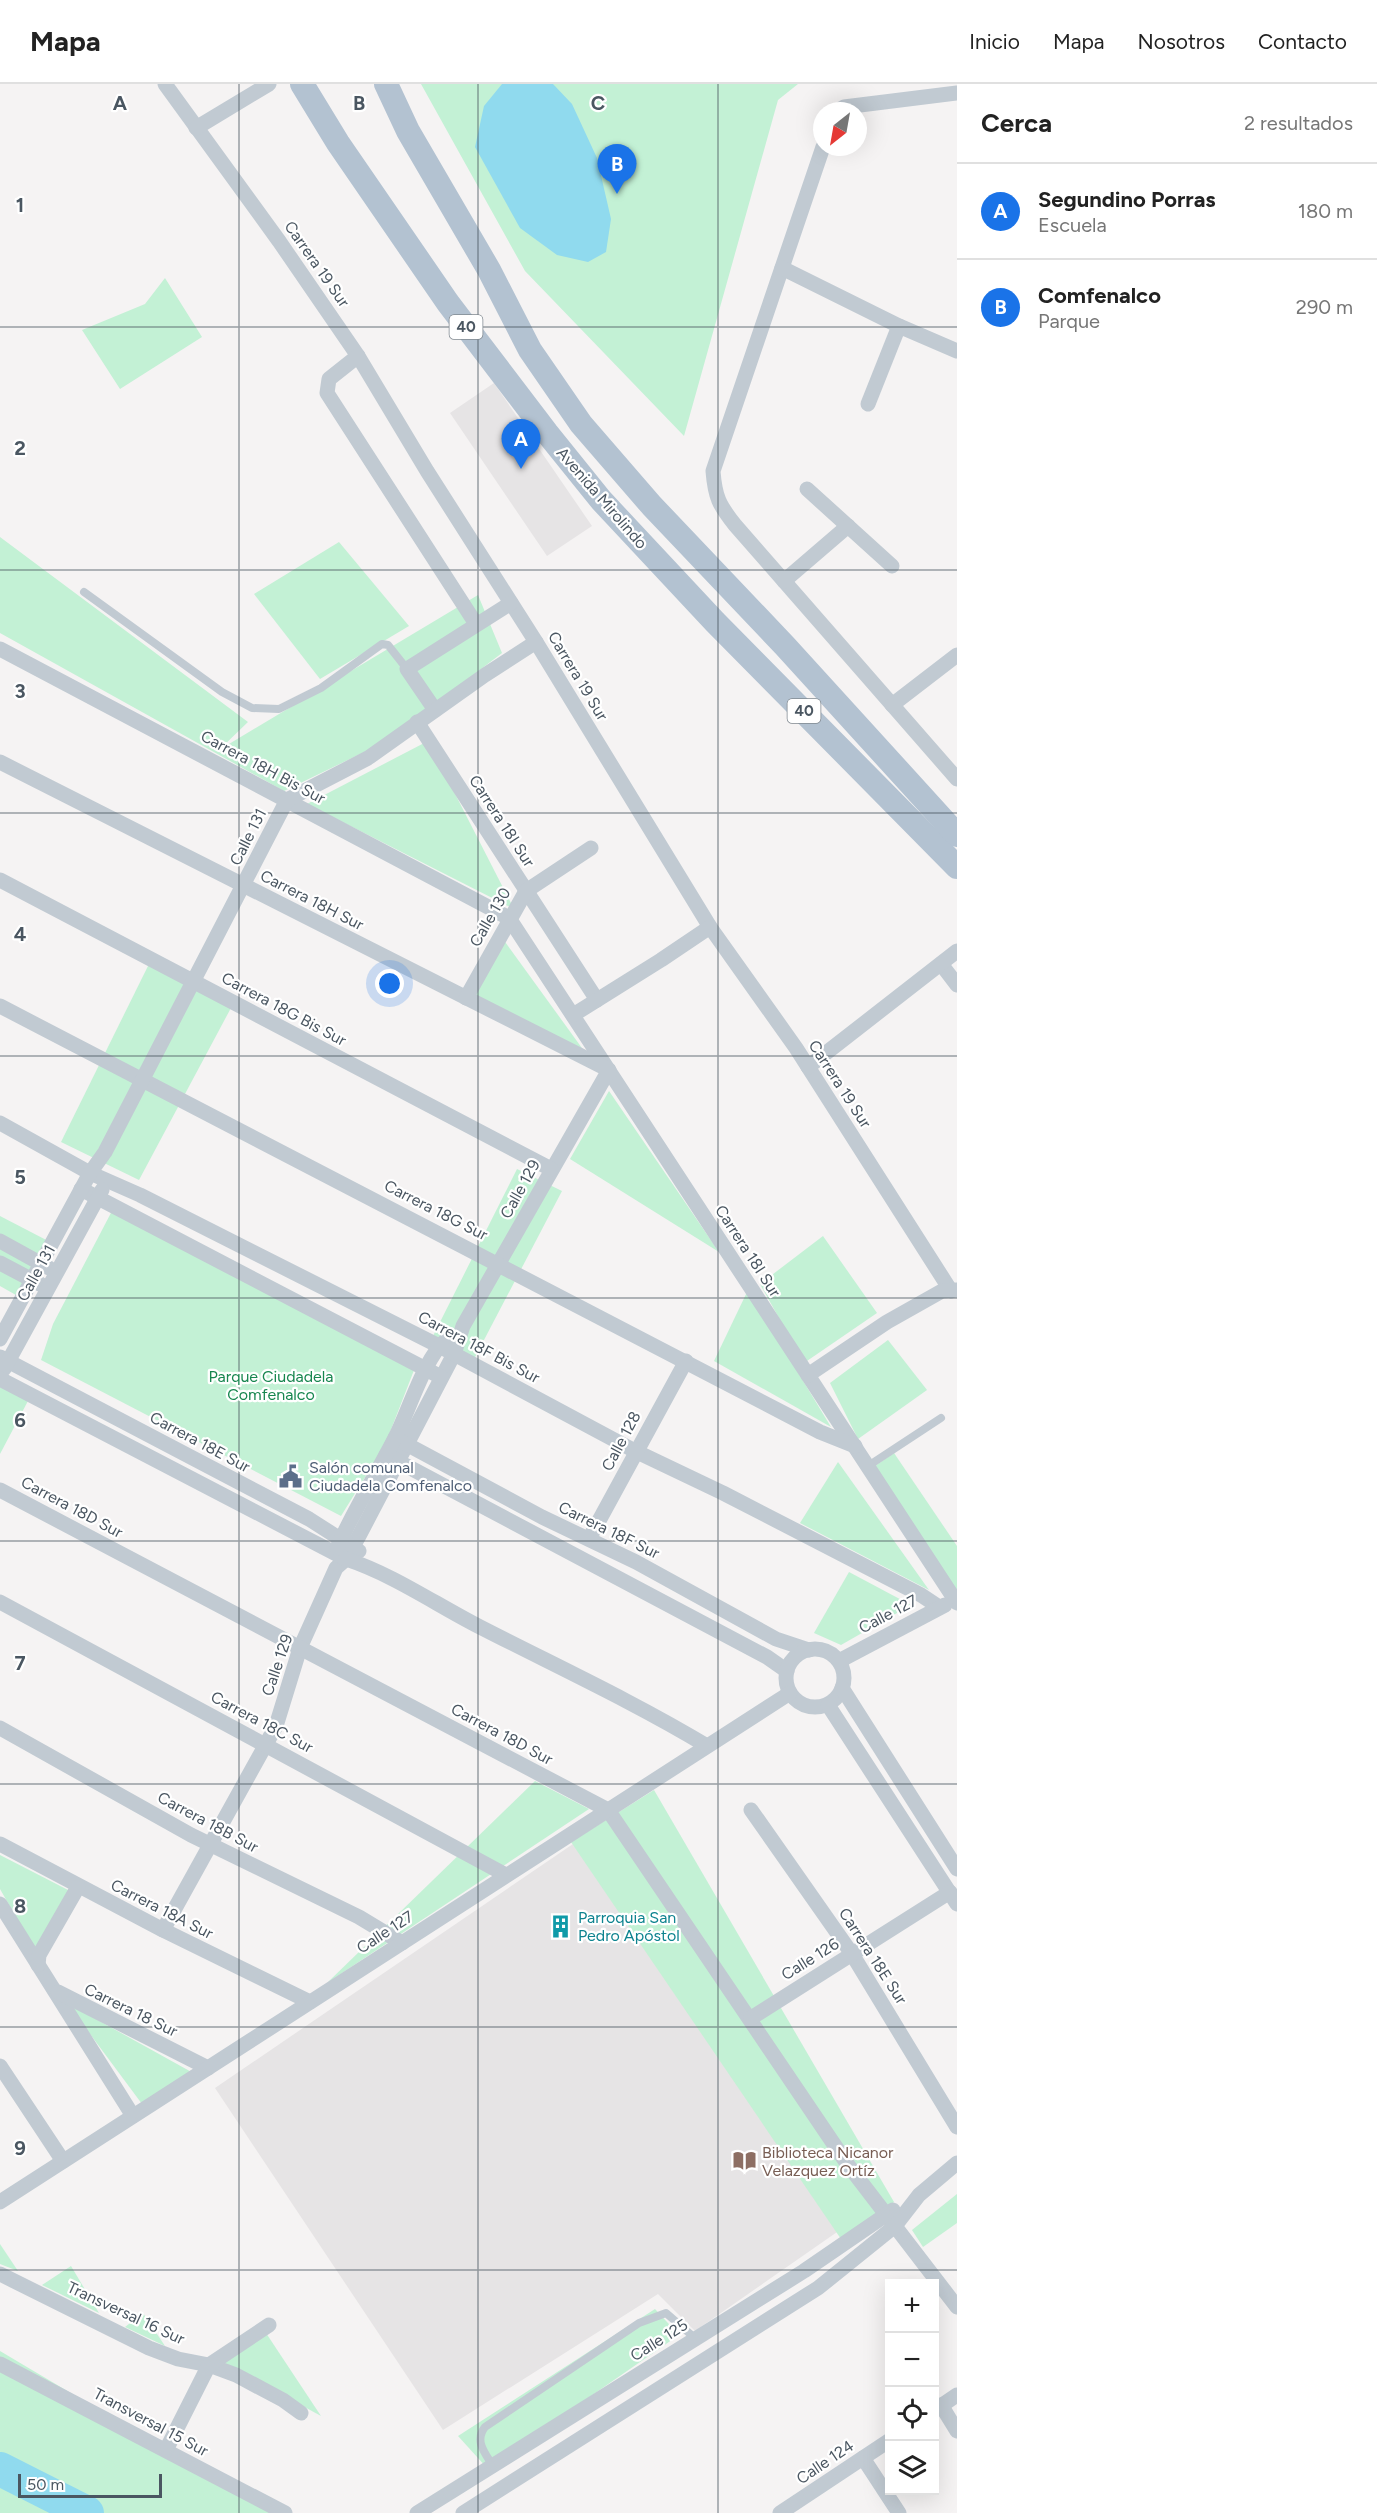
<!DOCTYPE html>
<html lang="es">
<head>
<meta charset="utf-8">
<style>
  body { margin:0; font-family:Figtree,sans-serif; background:#f2f2f2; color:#222 }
  .controls { position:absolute; right:18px; bottom:18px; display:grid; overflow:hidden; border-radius:0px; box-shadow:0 6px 24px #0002 }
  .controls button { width:54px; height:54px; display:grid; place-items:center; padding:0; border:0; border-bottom:2px solid #e0e0e0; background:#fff; color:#222; font:30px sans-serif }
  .compass { position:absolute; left:813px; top:18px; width:54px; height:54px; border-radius:50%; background:#fff; box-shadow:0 6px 24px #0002; rotate:211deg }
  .scale { position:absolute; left:18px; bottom:15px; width:144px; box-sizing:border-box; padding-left:6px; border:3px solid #4a5661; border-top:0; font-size:16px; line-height:21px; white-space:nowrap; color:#4a5661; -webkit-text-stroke:4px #fff; paint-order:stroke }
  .you { position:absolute; left:390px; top:900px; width:21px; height:21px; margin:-15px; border:4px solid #fff; border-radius:50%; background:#1a73e8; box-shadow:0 0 0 9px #1a73e833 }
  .badge { display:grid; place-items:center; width:39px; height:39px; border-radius:50%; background:#1a73e8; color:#fff; font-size:20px; font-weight:700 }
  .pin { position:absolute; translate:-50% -50px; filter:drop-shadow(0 2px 3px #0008) }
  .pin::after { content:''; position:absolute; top:32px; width:21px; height:18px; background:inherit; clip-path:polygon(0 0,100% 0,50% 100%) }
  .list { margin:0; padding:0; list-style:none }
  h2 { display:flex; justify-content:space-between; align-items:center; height:78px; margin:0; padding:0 24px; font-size:26px }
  h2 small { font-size:20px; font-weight:400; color:#767676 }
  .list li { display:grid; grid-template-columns:39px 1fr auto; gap:18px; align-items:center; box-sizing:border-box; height:96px; padding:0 24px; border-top:2px solid #e0e0e0 }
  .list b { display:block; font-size:22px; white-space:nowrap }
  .list p { margin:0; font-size:20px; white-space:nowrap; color:#767676 }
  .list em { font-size:20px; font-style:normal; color:#767676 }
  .icon { flex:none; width:33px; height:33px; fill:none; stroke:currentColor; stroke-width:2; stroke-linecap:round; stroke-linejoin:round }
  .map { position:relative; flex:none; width:957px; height:2429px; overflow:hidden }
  header { display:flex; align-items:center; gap:36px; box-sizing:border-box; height:84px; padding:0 30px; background:#fff; border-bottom:2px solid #e0e0e0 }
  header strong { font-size:28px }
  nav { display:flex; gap:33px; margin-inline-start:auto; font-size:21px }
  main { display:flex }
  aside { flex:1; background:#fff }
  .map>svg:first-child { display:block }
  .education { fill:#e6e4e5 }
  .green { fill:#c3f1d5 }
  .water { fill:#90daee }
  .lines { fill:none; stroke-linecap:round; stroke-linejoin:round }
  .river { stroke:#90daee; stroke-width:34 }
  .lane { stroke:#c1cad2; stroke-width:8 }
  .street { stroke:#c1cad2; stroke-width:15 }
  .primary { stroke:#b3c2d1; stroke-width:24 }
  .grid { fill:none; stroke:#4a5661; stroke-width:1.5; stroke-opacity:0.55 }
  .labels { text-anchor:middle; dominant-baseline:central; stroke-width:4.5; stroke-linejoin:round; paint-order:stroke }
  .shield { fill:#fff; stroke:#808990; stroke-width:1.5 }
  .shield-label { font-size:15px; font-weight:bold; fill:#4a5661 }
  .street-label { font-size:16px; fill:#4a5661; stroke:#fff }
  .park-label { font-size:16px; fill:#17864f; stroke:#fff }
  .service-label { font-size:16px; fill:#4e5e75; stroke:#fff; text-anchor:start }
  .culture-label { font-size:16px; fill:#0d838f; stroke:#fff; text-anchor:start }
  .education-label { font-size:16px; fill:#785e54; stroke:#fff; text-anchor:start }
  .grid-label { font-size:20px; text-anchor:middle; font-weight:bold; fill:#4a5661; stroke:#fff; stroke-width:4.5; stroke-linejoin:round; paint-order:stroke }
</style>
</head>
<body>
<header>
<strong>Mapa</strong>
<nav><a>Inicio</a><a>Mapa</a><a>Nosotros</a><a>Contacto</a></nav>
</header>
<main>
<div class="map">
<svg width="957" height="2429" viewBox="0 0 957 2429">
  <rect width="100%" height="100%" fill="#f5f3f3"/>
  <g class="education">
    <polygon points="494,299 592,442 547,472 450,329"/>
    <polygon points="595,1745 863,2130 695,2247 658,2210 443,2346 215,2004"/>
  </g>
  <g class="green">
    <polygon points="421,0 798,0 778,16 684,352 525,187"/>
    <polygon points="165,194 202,253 120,305 82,246 145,220"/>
    <polygon points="0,453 248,638 219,666 478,511 502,569 387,657 284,707 0,549"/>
    <polygon points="339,458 409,542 320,595 254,510"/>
    <polygon points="428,657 514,825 307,720"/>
    <polygon points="503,855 587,971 471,914"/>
    <polygon points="149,880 232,922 139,1096 61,1058"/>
    <polygon points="609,1007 719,1168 570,1075"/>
    <polygon points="517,1085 562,1107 473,1277 431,1256"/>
    <polygon points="113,1125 416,1281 385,1361 341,1432 41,1276 53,1240"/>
    <polygon points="0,1132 54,1160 23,1215 0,1202"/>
    <polygon points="823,1152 877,1229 804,1279 760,1200"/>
    <polygon points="748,1206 831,1343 714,1277"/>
    <polygon points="888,1256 927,1306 858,1355 830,1299"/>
    <polygon points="0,1301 29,1315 0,1370"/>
    <polygon points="894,1369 957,1462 957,1512 872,1384"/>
    <polygon points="838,1378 929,1506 800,1439"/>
    <polygon points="849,1488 911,1521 841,1561 814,1549"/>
    <polygon points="535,1697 589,1725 327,1899"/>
    <polygon points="654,1706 894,2118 843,2158 571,1758"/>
    <polygon points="0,1771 70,1807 37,1870 0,1805"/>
    <polygon points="67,1919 195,1990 145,2024"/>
    <polygon points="957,2110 957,2139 923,2163 912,2146"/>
    <polygon points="0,2160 18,2187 0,2180"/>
    <polygon points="71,2182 99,2229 42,2201"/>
    <polygon points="655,2225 679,2251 487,2384 458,2352"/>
    <polygon points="143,2229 165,2262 125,2243"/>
    <polygon points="264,2246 321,2332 221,2277"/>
    <polygon points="0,2267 273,2429 0,2429"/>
  </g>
  <polygon class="water" points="502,0 553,0 572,20 597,74 611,135 606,168 588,178 557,171 520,144 475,63 484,22"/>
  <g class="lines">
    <polyline class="river" points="0,2385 87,2429"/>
    <g class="lane">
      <polyline points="84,508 222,608 252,624 279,625 321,604 382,560 388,561 407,585"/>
      <polyline points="868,1382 941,1334"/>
      <path d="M493 2382C485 2369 474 2357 485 2343L639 2239 666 2229 696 2255"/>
    </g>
    <g class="street">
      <polyline points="165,0 279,157 358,272 427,387 536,558 710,843 796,964 951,1207"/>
      <polyline points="838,27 844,23 957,9"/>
      <polyline points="196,44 269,0"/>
      <path d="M823 63 713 387C715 413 719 421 735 441L957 695"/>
      <polyline points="782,184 899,242 957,267"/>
      <polyline points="358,272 329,295 327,309 476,540"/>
      <polyline points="868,320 899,242"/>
      <polyline points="807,405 892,482"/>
      <polyline points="784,497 848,442"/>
      <polyline points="0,565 509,834 957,1519"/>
      <polyline points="892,621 957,571"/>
      <polyline points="435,626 407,585 511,519"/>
      <polyline points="417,638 597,916"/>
      <polyline points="0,678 609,986 463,1242 454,1270 360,1450 346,1475 336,1484 300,1564 276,1642 163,1846"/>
      <polyline points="0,796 551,1085"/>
      <polyline points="941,880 957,901"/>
      <polyline points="466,914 526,807 591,764"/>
      <polyline points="0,922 820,1348 855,1362"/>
      <polyline points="573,931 661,876 710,843"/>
      <polyline points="808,983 957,867"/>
      <polyline points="0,1039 90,1089 140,1111 439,1262 635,1367 723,1409 921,1511 939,1523"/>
      <polyline points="81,1105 441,1293"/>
      <polyline points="0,1157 49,1184"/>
      <polyline points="0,1179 40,1200"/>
      <polyline points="0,1255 90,1089 105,1068 287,716 368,674 485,591 536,558"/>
      <polyline points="0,1273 309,1435 359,1467"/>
      <polyline points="4,1285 102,1106"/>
      <polyline points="808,1291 887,1238 942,1207 957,1206"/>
      <path d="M0 1295 346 1475C394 1491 435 1520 480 1543 556 1582 634 1618 707 1662"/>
      <polyline points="395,1354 542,1433 636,1478 776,1555 809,1566"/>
      <polyline points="386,1371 767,1573 787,1587"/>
      <polyline points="0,1406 608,1726 848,2081 957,2223"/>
      <polyline points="589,1455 686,1277"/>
      <path d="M337 1464C354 1426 376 1391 395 1354 408 1329 425 1273 445 1257"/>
      <polyline points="0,1518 506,1791"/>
      <circle cx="815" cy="1594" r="29"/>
      <polyline points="839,1577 945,1521"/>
      <polyline points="842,1604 957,1785"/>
      <polyline points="828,1621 957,1820"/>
      <polyline points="0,1644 191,1751 359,1833 402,1859"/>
      <polyline points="751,1726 852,1870 957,2043"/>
      <polyline points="0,1760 163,1846 310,1918"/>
      <polyline points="0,1820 133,2032"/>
      <polyline points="38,1881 39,1871 78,1803"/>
      <polyline points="58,1908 208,1984"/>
      <polyline points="751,1934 950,1808"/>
      <polyline points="0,1982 63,2077"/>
      <polyline points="0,2118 790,1609"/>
      <polyline points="0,2190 149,2264 178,2275 209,2281 236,2291 283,2316 301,2329"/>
      <polyline points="0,2280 285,2429"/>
      <polyline points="941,2321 957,2347"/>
      <polyline points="935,2326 957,2311"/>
      <polyline points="166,2366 209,2281 269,2241"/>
      <polyline points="863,2374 899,2429"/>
      <polyline points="417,2429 804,2187 893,2126"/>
      <polyline points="463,2429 818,2204 895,2142 919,2111 957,2079"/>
      <polyline points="780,2429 890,2356"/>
    </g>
    <g class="primary">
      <polyline points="302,0 338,59 448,219 547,349 601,416 715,538 957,783"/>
      <polyline points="386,0 408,47 489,186 530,266 581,340 652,422 785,562 957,751"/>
    </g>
  </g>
  <path class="grid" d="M239 0V2429M478 0V2429M718 0V2429M0 243H957M0 486H957M0 729H957M0 972H957M0 1214H957M0 1457H957M0 1700H957M0 1943H957M0 2186H957"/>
  <defs>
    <symbol id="civic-bare" viewBox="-9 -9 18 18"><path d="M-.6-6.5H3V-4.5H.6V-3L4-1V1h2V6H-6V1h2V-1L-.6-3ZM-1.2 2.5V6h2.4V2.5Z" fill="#5c6f8a" stroke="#fff" stroke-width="2.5" paint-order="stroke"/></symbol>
    <symbol id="building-bare" viewBox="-9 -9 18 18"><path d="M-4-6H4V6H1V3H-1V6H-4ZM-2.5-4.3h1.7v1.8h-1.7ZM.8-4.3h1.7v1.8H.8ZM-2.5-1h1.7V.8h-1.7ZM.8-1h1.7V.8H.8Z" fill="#0f9aa8" stroke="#fff" stroke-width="2.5" paint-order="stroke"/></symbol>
    <symbol id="library-bare" viewBox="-9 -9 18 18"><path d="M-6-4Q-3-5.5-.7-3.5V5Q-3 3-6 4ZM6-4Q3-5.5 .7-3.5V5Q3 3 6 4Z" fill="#8d6e63" stroke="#fff" stroke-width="2.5" paint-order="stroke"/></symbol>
  </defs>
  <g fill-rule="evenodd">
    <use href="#civic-bare" x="274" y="1376" width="33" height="33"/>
    <use href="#building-bare" x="544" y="1826" width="33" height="33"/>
    <use href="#library-bare" x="728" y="2060" width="33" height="33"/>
  </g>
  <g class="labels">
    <g class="shield">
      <rect x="449.5" y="231" width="33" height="24" rx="4.5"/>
      <rect x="787.5" y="615" width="33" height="24" rx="4.5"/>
    </g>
    <g class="shield-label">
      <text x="466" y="243">40</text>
      <text x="804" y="627">40</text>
    </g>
    <g class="street-label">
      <text transform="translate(317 180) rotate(55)">Carrera 19 Sur</text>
      <text transform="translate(602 414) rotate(49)">Avenida Mirolindo</text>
      <text transform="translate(578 592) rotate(59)">Carrera 19 Sur</text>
      <text transform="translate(263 683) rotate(28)">Carrera 18H Bis Sur</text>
      <text transform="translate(502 737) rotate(57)">Carrera 18I Sur</text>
      <text transform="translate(248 753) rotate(-63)">Calle 131</text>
      <text transform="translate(312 816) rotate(27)">Carrera 18H Sur</text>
      <text transform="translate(490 833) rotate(-60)">Calle 130</text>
      <text transform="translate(284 925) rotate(28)">Carrera 18G Bis Sur</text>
      <text transform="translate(840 1000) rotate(57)">Carrera 19 Sur</text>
      <text transform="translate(520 1105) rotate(-61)">Calle 129</text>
      <text transform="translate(436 1126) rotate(27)">Carrera 18G Sur</text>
      <text transform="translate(748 1167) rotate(57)">Carrera 18I Sur</text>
      <text transform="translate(36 1189) rotate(-61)">Calle 131</text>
      <text transform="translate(479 1263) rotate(28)">Carrera 18F Bis Sur</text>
      <text transform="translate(621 1357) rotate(-62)">Calle 128</text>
      <text transform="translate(200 1358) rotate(28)">Carrera 18E Sur</text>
      <text transform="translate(72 1423) rotate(28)">Carrera 18D Sur</text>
      <text transform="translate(609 1446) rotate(26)">Carrera 18F Sur</text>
      <text transform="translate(888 1530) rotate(-28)">Calle 127</text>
      <text transform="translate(277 1581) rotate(-71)">Calle 129</text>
      <text transform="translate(262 1638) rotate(28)">Carrera 18C Sur</text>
      <text transform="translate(502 1650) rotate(28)">Carrera 18D Sur</text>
      <text transform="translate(208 1738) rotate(28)">Carrera 18B Sur</text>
      <text transform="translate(162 1825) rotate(27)">Carrera 18A Sur</text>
      <text transform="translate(385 1848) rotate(-33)">Calle 127</text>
      <text transform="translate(873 1872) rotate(57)">Carrera 18E Sur</text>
      <text transform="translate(810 1875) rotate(-32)">Calle 126</text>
      <text transform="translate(131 1926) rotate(26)">Carrera 18 Sur</text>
      <text transform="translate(126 2229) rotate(25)">Transversal 16 Sur</text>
      <text transform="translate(659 2256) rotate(-32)">Calle 125</text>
      <text transform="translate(151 2338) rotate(28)">Transversal 15 Sur</text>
      <text transform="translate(825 2378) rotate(-34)">Calle 124</text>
    </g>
    <g class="park-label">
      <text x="271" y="1292">Parque Ciudadela<tspan x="271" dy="18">Comfenalco</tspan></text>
    </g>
    <g class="service-label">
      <text x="309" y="1383">Salón comunal<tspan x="309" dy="18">Ciudadela Comfenalco</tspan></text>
    </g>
    <g class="culture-label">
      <text x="578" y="1833">Parroquia San<tspan x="578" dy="18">Pedro Apóstol</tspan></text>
    </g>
    <g class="education-label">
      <text x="762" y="2068">Biblioteca Nicanor<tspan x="762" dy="18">Velazquez Ortíz</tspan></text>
    </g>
  </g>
  <g class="grid-label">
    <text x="120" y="26">A</text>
    <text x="359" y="26">B</text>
    <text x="598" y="26">C</text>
    <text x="20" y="128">1</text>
    <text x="20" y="371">2</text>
    <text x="20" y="614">3</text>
    <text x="20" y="857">4</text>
    <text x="20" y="1100">5</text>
    <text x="20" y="1343">6</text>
    <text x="20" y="1586">7</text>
    <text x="20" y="1829">8</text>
    <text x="20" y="2071">9</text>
  </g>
</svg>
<div class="controls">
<button>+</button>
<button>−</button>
<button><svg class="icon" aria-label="locate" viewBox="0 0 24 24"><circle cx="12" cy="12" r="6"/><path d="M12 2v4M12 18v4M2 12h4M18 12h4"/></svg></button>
<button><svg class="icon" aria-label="layers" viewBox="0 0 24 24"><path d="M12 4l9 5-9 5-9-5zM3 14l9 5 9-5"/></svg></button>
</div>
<svg class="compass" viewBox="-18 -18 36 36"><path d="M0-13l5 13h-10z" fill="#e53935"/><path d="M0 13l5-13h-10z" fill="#767676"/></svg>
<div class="scale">50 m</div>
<div class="you"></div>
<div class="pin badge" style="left:521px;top:385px">A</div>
<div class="pin badge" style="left:617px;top:110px">B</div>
</div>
<aside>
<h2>Cerca<small>2 resultados</small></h2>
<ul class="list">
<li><span class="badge">A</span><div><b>Segundino Porras</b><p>Escuela</p></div><em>180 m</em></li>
<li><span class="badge">B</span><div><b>Comfenalco</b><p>Parque</p></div><em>290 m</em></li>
</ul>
</aside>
</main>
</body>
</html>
